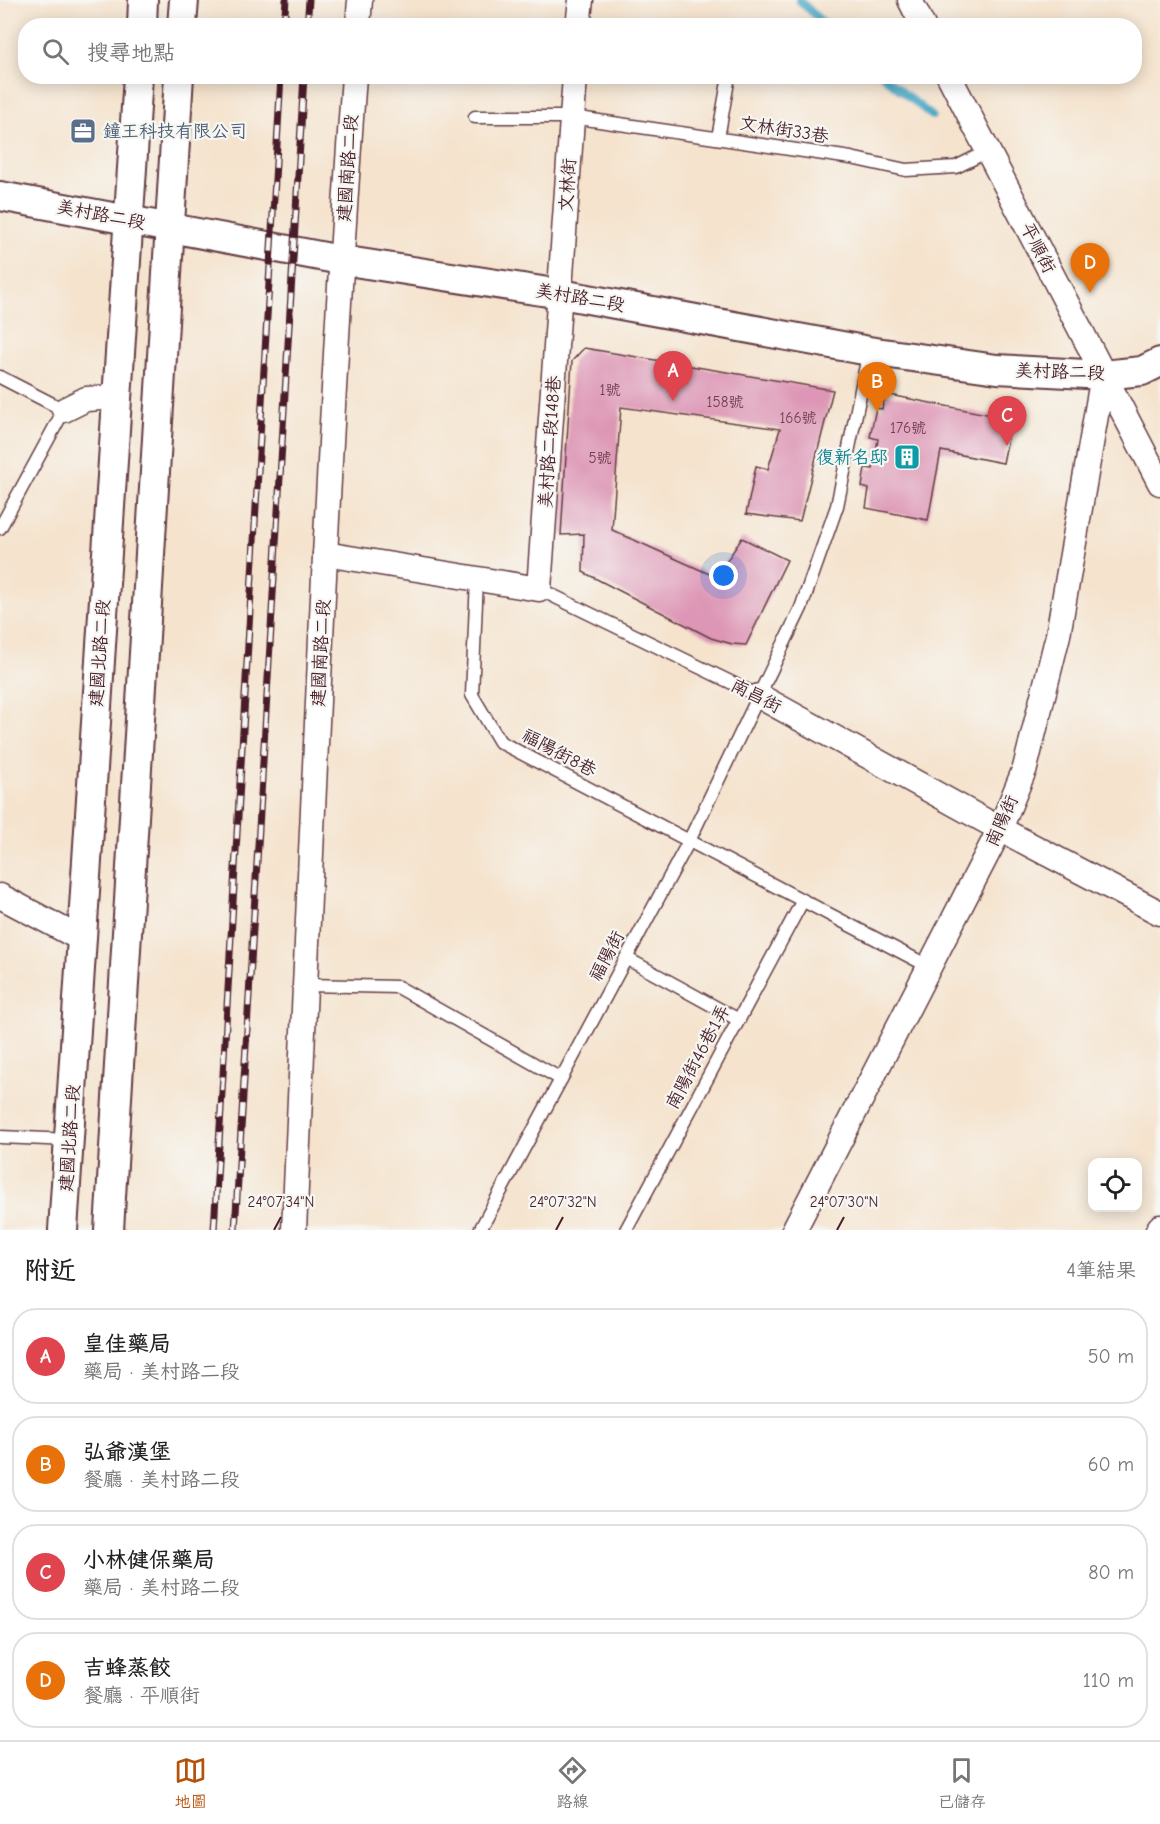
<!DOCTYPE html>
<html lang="zh-TW">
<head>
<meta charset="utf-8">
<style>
  body { margin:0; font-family:"Comic Neue","LXGW WenKai TC",sans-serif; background:#f2f2f2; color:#222 }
  .controls { position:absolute; right:18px; bottom:18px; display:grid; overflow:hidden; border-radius:12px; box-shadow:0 3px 15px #0003 }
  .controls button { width:54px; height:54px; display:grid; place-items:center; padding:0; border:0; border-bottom:2px solid #e0e0e0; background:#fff; color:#222; font:30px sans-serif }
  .you { position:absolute; left:724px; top:576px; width:21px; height:21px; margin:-15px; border:4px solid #fff; border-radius:50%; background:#1a73e8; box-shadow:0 0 0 9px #1a73e833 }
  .badge { display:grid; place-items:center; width:39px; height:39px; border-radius:50%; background:#b45309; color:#fff; font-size:20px; font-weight:700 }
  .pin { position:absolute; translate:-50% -50px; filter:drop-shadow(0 2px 3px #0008) }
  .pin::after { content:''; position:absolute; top:32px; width:21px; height:18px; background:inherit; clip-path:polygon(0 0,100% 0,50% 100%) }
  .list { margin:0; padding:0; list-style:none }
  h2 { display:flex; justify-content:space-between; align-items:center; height:78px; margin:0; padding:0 24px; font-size:26px }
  h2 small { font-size:20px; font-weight:400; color:#767676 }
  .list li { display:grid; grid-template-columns:39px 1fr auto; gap:18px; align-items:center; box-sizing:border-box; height:96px; margin:0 12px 12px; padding:0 12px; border:2px solid #e0e0e0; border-radius:24px }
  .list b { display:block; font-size:22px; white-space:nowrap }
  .list p { margin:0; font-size:20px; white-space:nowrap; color:#767676 }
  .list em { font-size:20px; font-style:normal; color:#767676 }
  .icon { flex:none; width:33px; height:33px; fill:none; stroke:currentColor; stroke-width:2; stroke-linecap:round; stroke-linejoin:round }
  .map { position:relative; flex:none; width:1160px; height:1230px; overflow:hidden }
  .search { position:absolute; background:#fff; box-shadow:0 3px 15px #0003; left:18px; right:18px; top:18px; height:66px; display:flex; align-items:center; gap:15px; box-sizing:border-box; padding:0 21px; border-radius:24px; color:#767676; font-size:22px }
  .sheet { height:510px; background:#fff }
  nav { display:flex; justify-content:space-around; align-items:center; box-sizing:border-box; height:84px; border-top:2px solid #e0e0e0; background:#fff; font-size:16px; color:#767676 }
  nav a { display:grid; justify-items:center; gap:3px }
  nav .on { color:#b45309 }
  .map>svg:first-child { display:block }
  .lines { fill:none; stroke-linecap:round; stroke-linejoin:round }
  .stream { stroke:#47a8c6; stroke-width:8 }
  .building { fill:#dd96b5 }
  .service-casing { stroke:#643c43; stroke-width:15 }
  .minor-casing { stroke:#643c43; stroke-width:27 }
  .tertiary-casing { stroke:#643c43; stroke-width:32 }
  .service { stroke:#fff; stroke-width:12 }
  .minor { stroke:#fff; stroke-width:24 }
  .tertiary { stroke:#fff; stroke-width:28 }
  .rail-casing { stroke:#4a1f2b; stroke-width:7 }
  .rail { stroke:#f6f6f2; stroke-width:4.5; stroke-dasharray:14; stroke-linecap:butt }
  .ticks { fill:none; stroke:#4a1f2b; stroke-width:2 }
  .labels { text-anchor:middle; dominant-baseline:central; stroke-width:4.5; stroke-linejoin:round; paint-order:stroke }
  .number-label { font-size:15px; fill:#6f3d4e }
  .street-label { font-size:18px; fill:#4a1f2b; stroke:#f6f6f2 }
  .service-label { font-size:18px; fill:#4e5e75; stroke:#f6f6f2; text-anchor:start }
  .culture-label { font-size:18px; fill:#0d838f; stroke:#f6f6f2; text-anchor:end }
  .ticks-label { font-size:15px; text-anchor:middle; fill:#4a1f2b; stroke:#f6f6f2; stroke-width:4.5; stroke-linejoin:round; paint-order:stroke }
</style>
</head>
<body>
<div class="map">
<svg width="1160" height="1230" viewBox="0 0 1160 1230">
  <rect width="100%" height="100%" fill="#f6f6f2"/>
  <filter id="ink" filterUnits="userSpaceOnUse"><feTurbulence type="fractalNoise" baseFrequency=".0167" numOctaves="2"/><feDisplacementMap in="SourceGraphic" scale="12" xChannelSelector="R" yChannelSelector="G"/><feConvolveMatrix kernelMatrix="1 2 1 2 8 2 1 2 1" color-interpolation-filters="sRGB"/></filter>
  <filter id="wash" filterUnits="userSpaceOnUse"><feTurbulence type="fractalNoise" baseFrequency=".008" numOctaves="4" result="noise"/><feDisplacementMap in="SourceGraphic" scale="24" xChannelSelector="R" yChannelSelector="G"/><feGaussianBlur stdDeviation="1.35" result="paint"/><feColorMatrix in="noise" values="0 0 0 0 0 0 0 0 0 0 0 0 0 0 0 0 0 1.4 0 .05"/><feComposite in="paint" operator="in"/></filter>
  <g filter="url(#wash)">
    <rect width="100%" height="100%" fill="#f5e3cd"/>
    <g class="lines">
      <g class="stream">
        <polyline points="799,0 826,26"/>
        <polyline points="883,76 932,116"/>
      </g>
    </g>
    <g id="blocks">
      <g class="building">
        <polygon points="584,348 833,390 800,521 746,514 756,466 768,469 780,429 621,407 612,530 716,577 742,538 787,560 746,645 732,644 711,638 583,572 584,534 561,535 572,361"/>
        <polygon points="885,394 1012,419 1003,463 941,451 928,520 866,508 869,489 862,487 865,468 873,469 878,439 870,437 876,408 882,409"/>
      </g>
    </g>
  </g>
  <g filter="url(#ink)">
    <use href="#blocks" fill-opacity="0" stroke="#643c43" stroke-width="1.5"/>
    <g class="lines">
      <defs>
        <g id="service">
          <polyline points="475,117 572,117 851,158 906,170 956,167 988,151"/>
          <polyline points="718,138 729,76"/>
          <polyline points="0,377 64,410 0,528"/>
          <polyline points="477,579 472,695 500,742 930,967"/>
          <polyline points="539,589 759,696"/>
          <polyline points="626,958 739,1020"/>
          <polyline points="305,985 398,987 561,1079"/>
          <polyline points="0,1137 70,1140"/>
          <polyline points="480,1230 689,841 801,608 837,506 869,351"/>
          <polyline points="626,1230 803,900"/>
        </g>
        <g id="minor">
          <polyline points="910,0 923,26"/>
          <polyline points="358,26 360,0"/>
          <polyline points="578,26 581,0"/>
          <polyline points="949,76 1160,483"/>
          <polyline points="64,410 86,399 117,397"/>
          <polyline points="325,554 539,589 575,76"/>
          <polyline points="759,696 1000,829 1160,913"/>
          <polyline points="0,896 81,939"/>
          <path d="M294 1230C312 845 326 461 354 76"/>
          <polyline points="794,1230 1000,829 1025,768 1058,635 1103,375"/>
          <polyline points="1158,1230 1160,1227"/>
        </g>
        <g id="tertiary">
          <polyline points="142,26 143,0"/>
          <polyline points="182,26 184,0"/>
          <polyline points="0,196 341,260 561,294 869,351 997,369 1103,375 1142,371 1160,362"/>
          <polyline points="63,1230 138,76"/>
          <polyline points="109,1230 179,76"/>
        </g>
      </defs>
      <use href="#service" class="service-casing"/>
      <use href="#minor" class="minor-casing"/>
      <use href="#tertiary" class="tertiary-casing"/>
      <use href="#service" class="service"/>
      <use href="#minor" class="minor"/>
      <use href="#tertiary" class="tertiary"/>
      <defs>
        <g id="rail">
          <polyline points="284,26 286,0"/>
          <polyline points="307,26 309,0"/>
          <polyline points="214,1230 281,76"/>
          <polyline points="235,1230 304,76"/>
        </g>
      </defs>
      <use href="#rail" class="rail-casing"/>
      <use href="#rail" class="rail"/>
    </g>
  </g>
  <path class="ticks" d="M274 1230 281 1217M556 1230 563 1217M837 1230 844 1217"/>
  <defs>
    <symbol id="office-square" viewBox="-11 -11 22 22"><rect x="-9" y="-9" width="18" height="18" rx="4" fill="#5c6f8a" stroke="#f6f6f2"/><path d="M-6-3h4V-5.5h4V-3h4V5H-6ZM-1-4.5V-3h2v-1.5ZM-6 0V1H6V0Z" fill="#fff"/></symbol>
    <symbol id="building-square" viewBox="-11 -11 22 22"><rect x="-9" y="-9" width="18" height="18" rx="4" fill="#0f9aa8" stroke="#f6f6f2"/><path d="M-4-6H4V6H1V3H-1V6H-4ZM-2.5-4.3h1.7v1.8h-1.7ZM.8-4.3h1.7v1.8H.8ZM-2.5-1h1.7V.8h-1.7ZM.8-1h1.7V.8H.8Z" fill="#fff"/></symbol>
  </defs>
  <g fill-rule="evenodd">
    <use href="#office-square" x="68" y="116" width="30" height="30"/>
    <use href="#building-square" x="892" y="442" width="30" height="30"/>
  </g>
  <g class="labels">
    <g class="number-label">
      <text x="610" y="390">1號</text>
      <text x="725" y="402">158號</text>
      <text x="798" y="418">166號</text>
      <text x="908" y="428">176號</text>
      <text x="600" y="458">5號</text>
    </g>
    <g class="street-label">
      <text transform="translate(784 130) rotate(9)">文林街33巷</text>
      <text transform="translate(348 168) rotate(-86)">建國南路二段</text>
      <text transform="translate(568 185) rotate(-86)">文林街</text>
      <text transform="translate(101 215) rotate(11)">美村路二段</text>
      <text transform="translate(1038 248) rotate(63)">平順街</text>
      <text transform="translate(580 298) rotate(10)">美村路二段</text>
      <text transform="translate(1060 372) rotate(2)">美村路二段</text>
      <text transform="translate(550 442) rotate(-86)">美村路二段148巷</text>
      <text transform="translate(100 653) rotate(-86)">建國北路二段</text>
      <text transform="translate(321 653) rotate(-87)">建國南路二段</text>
      <text transform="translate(756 696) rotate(27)">南昌街</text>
      <text transform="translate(559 753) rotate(28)">福陽街8巷</text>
      <text transform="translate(1002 821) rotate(-66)">南陽街</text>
      <text transform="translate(607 956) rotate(-62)">福陽街</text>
      <text transform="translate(698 1057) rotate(-62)">南陽街46巷1弄</text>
      <text transform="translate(70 1138) rotate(-86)">建國北路二段</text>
    </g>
    <g class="service-label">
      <text x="103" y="131">鐘王科技有限公司</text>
    </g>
    <g class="culture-label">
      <text x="888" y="457">復新名邸</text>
    </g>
  </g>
  <g class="ticks-label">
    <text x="281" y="1207">24°07'34"N</text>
    <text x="563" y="1207">24°07'32"N</text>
    <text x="844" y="1207">24°07'30"N</text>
  </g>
</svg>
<div class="controls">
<button><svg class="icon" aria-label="locate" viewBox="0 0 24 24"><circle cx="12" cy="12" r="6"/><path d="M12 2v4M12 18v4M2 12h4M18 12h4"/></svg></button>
</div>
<div class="you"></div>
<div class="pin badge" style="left:673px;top:401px;background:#e0444e">A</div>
<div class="pin badge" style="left:877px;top:412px;background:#e8710a">B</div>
<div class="pin badge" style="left:1007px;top:446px;background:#e0444e">C</div>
<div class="pin badge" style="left:1090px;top:293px;background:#e8710a">D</div>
<div class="search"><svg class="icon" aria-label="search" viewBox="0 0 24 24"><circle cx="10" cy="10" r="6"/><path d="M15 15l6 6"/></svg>搜尋地點</div>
</div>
<section class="sheet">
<h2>附近<small>4筆結果</small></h2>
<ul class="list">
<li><span class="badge" style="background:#e0444e">A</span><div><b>皇佳藥局</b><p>藥局 · 美村路二段</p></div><em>50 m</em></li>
<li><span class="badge" style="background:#e8710a">B</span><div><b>弘爺漢堡</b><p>餐廳 · 美村路二段</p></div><em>60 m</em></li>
<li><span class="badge" style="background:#e0444e">C</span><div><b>小林健保藥局</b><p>藥局 · 美村路二段</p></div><em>80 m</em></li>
<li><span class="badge" style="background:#e8710a">D</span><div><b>吉蜂蒸餃</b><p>餐廳 · 平順街</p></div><em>110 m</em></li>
</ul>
</section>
<nav>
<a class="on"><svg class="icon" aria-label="map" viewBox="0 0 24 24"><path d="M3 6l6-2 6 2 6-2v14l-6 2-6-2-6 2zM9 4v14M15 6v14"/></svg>地圖</a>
<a><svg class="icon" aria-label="directions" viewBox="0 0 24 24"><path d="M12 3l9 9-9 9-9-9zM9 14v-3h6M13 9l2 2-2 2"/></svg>路線</a>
<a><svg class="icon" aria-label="saved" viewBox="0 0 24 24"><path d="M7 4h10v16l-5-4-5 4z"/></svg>已儲存</a>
</nav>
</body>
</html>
